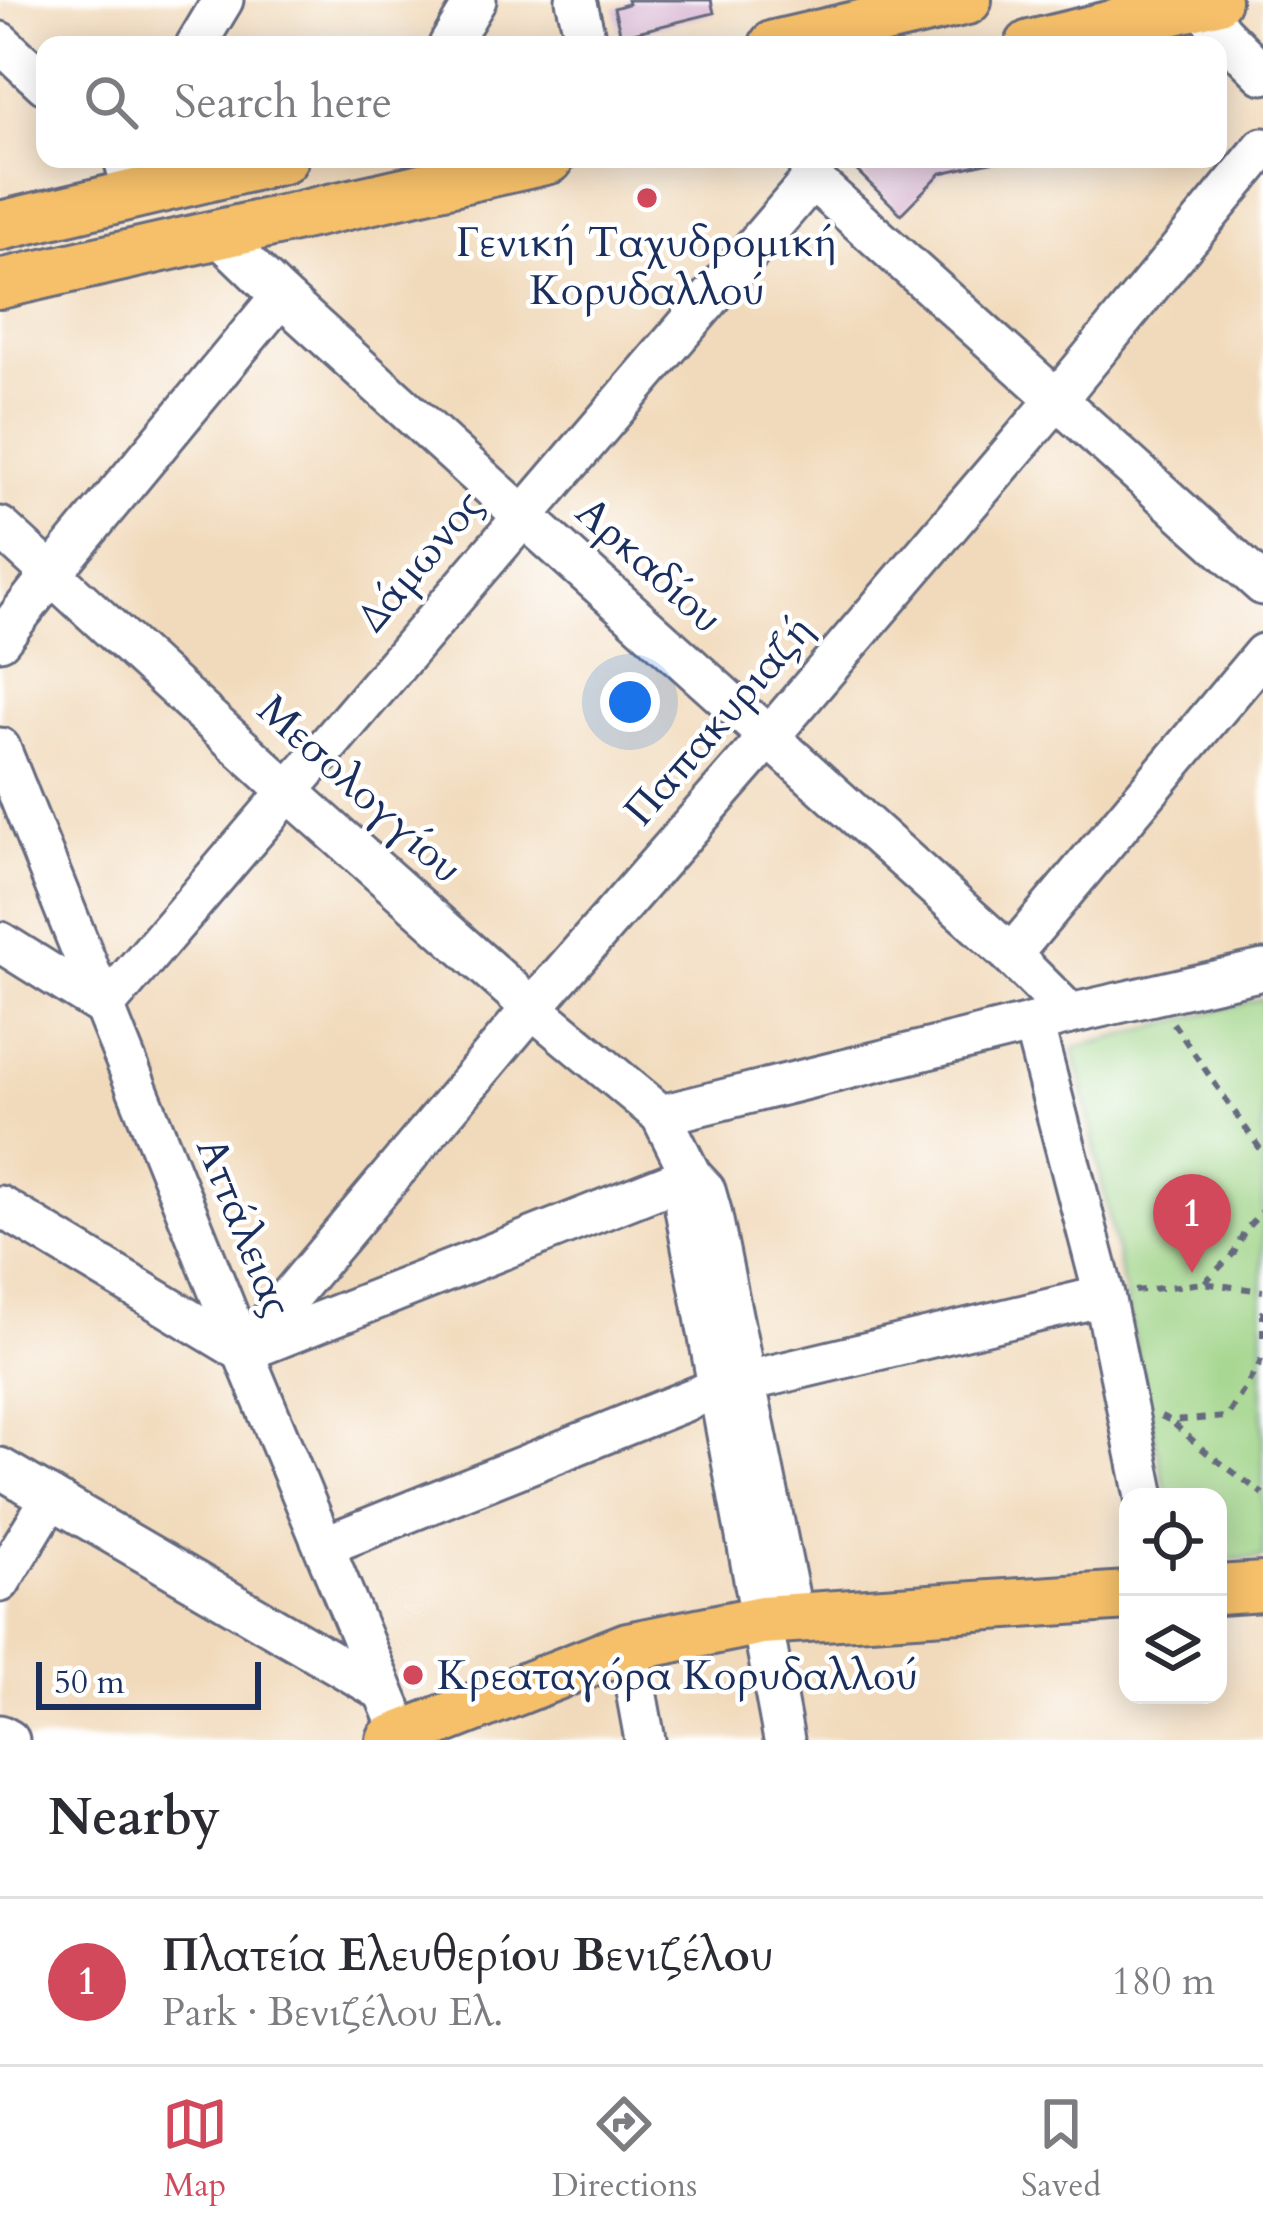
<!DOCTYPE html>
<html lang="en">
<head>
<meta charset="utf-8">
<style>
  body { margin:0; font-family:Cardo,serif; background:#f7f7f7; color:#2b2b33 }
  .controls { position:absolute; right:36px; bottom:36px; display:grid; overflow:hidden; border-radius:24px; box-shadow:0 6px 30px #0003 }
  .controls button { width:108px; height:108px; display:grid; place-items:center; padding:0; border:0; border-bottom:3px solid #e1e1e2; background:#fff; color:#2b2b33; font:60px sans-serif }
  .scale { position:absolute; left:36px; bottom:30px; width:225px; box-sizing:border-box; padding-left:12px; border:6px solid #1b2f5e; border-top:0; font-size:33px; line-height:42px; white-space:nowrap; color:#1b2f5e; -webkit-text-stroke:9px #fff; paint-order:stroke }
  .you { position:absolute; left:630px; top:702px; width:42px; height:42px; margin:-30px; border:9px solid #fff; border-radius:50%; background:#1a73e8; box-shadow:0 0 0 18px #1a73e833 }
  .badge { display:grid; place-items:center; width:78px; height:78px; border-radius:50%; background:#d1495b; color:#fff; font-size:39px; font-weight:700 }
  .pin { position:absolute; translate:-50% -99px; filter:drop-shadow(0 3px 6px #0008) }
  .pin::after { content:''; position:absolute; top:63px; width:42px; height:36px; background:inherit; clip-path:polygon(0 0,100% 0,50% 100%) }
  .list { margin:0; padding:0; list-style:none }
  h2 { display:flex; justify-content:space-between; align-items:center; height:156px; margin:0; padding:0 48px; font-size:51px }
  h2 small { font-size:39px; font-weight:400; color:#7c7c81 }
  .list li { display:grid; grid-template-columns:78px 1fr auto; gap:36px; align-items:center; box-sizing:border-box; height:168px; padding:0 48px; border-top:3px solid #e1e1e2 }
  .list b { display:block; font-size:45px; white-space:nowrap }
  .list p { margin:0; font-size:39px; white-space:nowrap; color:#7c7c81 }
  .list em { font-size:39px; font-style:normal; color:#7c7c81 }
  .icon { flex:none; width:66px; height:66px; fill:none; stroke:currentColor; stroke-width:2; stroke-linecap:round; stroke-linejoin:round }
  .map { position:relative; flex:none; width:1263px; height:1740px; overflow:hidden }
  .search { position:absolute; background:#fff; box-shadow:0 6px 30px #0003; left:36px; right:36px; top:36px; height:132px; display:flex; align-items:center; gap:30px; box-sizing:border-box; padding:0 42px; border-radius:24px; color:#7c7c81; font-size:45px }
  .sheet { height:324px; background:#fff }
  nav { display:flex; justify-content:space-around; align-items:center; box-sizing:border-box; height:168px; border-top:3px solid #e1e1e2; background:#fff; font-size:33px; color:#7c7c81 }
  nav a { display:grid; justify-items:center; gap:6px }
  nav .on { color:#d1495b }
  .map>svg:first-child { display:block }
  .green { fill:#9cd283; stroke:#5c8070; stroke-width:3 }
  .building { fill:#d5aecf }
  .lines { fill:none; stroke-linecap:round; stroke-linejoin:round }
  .minor-casing { stroke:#666b7f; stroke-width:45 }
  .major-casing { stroke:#666b7f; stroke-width:54 }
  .path { stroke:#666b7f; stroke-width:6; stroke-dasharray:9 9; stroke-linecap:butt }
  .minor { stroke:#fff; stroke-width:39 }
  .major { stroke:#f6c06b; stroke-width:48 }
  .poi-dot { fill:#d1495b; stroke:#fff; stroke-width:4.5 }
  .labels { text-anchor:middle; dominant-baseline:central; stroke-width:9; stroke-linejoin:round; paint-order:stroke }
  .poi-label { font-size:42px; fill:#1b2f5e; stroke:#fff }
  .street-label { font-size:42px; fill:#1b2f5e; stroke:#fff }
</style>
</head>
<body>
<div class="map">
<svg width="1263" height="1740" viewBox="0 0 1263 1740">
  <rect width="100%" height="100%" fill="#fff"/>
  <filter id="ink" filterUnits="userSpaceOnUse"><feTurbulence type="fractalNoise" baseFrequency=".00833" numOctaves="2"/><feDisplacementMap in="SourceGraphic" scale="24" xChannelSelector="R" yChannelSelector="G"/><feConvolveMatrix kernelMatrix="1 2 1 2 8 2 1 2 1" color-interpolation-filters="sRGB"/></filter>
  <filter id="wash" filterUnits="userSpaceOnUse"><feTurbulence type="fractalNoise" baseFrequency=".004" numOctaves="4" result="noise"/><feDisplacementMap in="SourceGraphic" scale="48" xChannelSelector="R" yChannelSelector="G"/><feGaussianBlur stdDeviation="2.7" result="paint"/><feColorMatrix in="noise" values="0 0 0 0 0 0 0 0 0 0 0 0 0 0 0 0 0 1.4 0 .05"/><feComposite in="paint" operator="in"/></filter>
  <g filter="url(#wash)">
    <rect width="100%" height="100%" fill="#f1dabb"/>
    <polygon class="green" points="1263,998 1263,1558 1218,1560 1218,1497 1167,1497 1074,1048"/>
    <g id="blocks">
      <g class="building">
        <polygon points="627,0 711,0 714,13 621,36 614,8 628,4"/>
        <polygon points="863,159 994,159 995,161 941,173 901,214 854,168"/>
      </g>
    </g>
  </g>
  <g filter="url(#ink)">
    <use href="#blocks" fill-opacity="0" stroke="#666b7f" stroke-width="3"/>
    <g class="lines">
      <defs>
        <g id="minor">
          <polyline points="576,0 587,45"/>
          <polyline points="1198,0 1221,32 1263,74"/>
          <polyline points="0,42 45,84"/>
          <polyline points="196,45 223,0"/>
          <polyline points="449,45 476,0"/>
          <polyline points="124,159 134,194"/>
          <polyline points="807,159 812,179 1263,585"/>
          <polyline points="218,235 281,296 522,515 1011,955 1070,1014"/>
          <polyline points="0,527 287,790 532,1008 661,1115 691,1175 705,1190 711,1211 793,1616"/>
          <polyline points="0,640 52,573 281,296"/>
          <polyline points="0,748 243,1352 404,1740"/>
          <polyline points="0,942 104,1007 812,179"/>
          <polyline points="1011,955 1263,654"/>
          <polyline points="1033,1023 1104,1295 1145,1497"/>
          <polyline points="661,1115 1070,1014 1263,970"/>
          <polyline points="0,1206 243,1352"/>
          <polyline points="685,1209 784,1740"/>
          <polyline points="248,1350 691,1175"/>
          <polyline points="243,1352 532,1008 768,738 1057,399 1263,148"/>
          <polyline points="0,1468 383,1691"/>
          <polyline points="324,1546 718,1388 1104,1296"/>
          <polyline points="0,1582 51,1498"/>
          <polyline points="628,1647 645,1740"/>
          <polyline points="0,1735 9,1740"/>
        </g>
        <g id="major">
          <polyline points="774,45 967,0"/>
          <polyline points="1030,45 1216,0"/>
          <polyline points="0,226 283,159"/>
          <polyline points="0,284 549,159"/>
          <polyline points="1218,1590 1263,1587"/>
          <polyline points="391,1740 628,1647 762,1620 1128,1596"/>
        </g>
      </defs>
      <use href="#minor" class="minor-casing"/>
      <use href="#major" class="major-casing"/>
      <g class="path">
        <polyline points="1173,1023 1263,1153"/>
        <polyline points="1205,1282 1234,1253 1245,1230 1263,1211"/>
        <polyline points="1135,1291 1203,1283 1263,1291"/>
        <polyline points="1263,1310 1263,1339"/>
        <polyline points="1161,1416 1171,1421 1227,1417 1259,1365 1263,1353"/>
        <polyline points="1174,1424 1206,1452 1263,1494"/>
      </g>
      <use href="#minor" class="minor"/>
      <use href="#major" class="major"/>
    </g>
  </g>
  <g class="poi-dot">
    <circle cx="647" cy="198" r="12"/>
    <circle cx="413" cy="1675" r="12"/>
  </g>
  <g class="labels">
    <g class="poi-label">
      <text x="647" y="242">Γενική Ταχυδρομική<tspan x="647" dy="48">Κορυδαλλού</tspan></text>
      <text x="437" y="1675" text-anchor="start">Κρεαταγόρα Κορυδαλλού</text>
    </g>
    <g class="street-label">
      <text transform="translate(420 561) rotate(-50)">Δάμωνος</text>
      <text transform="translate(649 565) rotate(42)">Αρκαδίου</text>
      <text transform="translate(719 720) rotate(-49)">Παπακυριαζή</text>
      <text transform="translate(360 789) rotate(42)">Μεσολογγίου</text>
      <text transform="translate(244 1227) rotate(68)">Αττάλειας</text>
    </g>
  </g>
</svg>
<div class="controls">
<button><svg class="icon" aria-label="locate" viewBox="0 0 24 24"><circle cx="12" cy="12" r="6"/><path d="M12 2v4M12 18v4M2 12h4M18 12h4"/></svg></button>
<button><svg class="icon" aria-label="layers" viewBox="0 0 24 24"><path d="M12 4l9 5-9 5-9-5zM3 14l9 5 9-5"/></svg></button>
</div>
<div class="scale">50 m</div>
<div class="you"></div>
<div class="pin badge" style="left:1192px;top:1273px">1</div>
<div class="search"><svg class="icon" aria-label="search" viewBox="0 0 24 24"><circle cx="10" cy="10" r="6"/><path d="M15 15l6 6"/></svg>Search here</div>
</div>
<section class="sheet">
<h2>Nearby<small></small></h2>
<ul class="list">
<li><span class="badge">1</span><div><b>Πλατεία Ελευθερίου Βενιζέλου</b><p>Park · Βενιζέλου Ελ.</p></div><em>180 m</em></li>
</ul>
</section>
<nav>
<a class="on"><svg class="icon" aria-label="map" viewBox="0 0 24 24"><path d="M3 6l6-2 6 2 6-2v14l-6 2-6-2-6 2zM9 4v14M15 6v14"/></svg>Map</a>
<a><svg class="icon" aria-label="directions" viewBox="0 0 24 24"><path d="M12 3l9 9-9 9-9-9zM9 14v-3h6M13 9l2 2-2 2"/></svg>Directions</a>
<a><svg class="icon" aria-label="saved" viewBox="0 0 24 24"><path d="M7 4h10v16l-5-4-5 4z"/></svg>Saved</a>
</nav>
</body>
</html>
